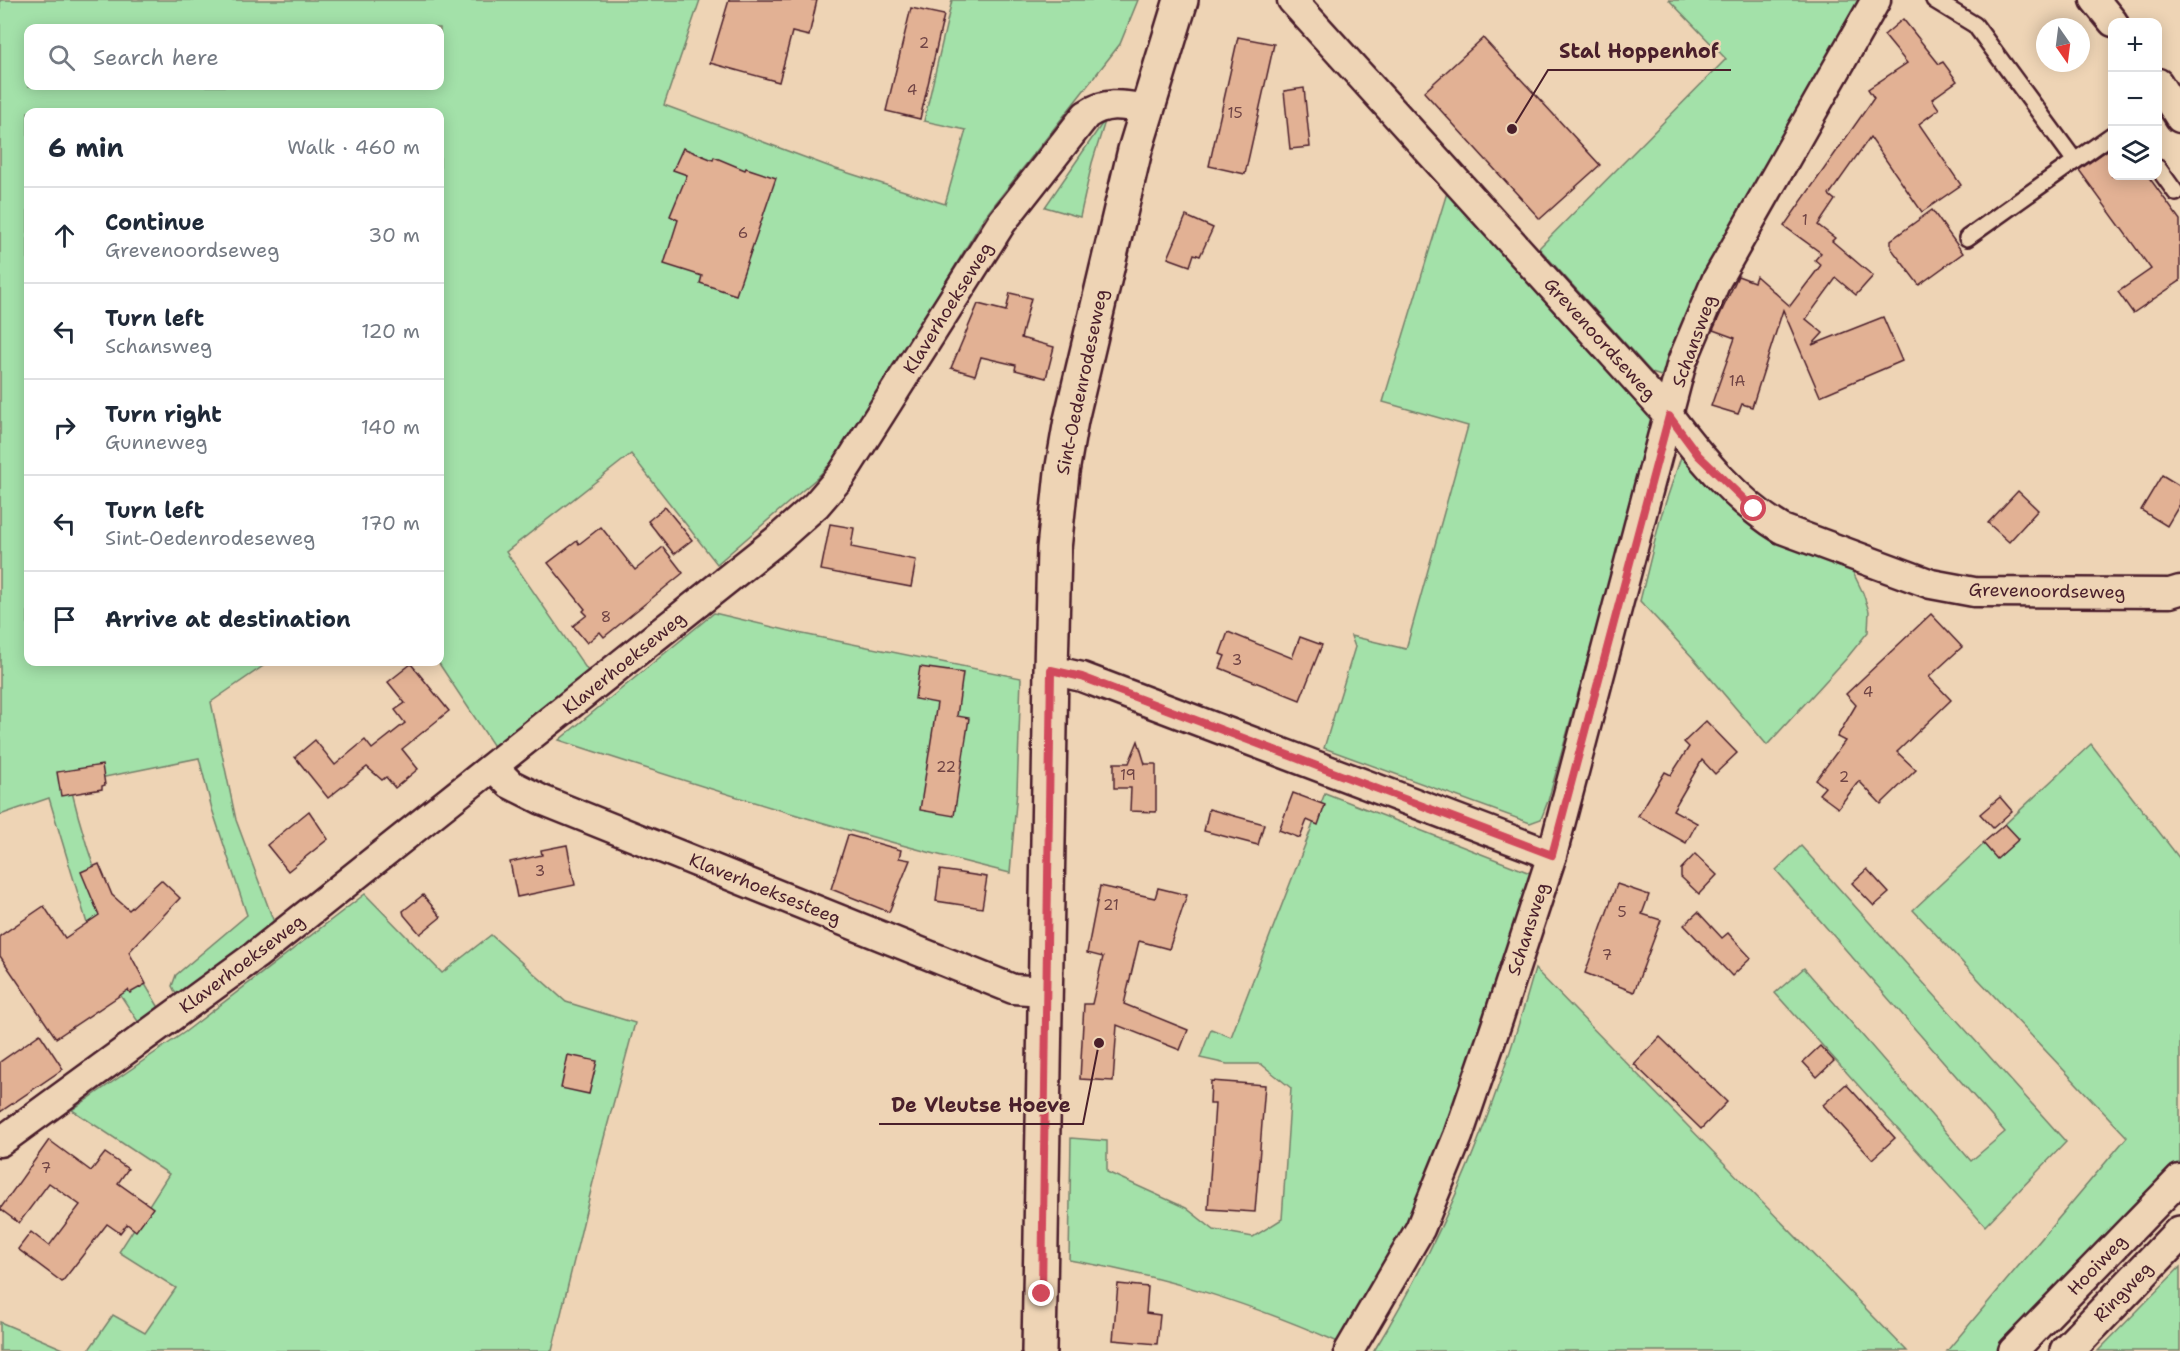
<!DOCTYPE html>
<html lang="en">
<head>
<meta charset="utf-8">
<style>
  body { margin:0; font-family:"Shantell Sans",sans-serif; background:#f2f2f3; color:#1f2937 }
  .controls { position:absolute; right:18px; top:18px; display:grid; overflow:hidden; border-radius:12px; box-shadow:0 3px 15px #0003 }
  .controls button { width:54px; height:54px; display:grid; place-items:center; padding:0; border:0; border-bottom:2px solid #e0e1e3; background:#fff; color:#1f2937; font:30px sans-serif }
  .compass { position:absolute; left:2036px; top:18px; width:54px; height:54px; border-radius:50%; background:#fff; box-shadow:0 3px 15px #0003; rotate:166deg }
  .stop { position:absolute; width:18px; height:18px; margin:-14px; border:4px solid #d1495b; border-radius:50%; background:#fff }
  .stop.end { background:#d1495b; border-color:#fff; box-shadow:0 2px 6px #0008 }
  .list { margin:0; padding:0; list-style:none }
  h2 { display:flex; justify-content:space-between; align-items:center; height:78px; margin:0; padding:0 24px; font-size:26px }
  h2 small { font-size:20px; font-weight:400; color:#747a83 }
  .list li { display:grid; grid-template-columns:39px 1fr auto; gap:18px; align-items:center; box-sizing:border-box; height:96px; padding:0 24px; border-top:2px solid #e0e1e3 }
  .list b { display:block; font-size:22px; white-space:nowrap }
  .list p { margin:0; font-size:20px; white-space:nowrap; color:#747a83 }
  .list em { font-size:20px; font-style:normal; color:#747a83 }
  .icon { flex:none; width:33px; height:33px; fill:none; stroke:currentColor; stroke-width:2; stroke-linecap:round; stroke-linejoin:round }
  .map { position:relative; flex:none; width:2180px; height:1351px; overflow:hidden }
  .search { position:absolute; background:#fff; box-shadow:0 3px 15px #0003; left:24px; top:24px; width:420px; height:66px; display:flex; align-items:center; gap:15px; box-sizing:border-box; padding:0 21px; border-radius:12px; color:#747a83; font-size:22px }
  .panel { position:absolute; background:#fff; box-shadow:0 3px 15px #0003; left:24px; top:108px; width:420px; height:558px; border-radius:12px }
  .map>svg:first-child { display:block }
  .green { fill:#a3e1a9; stroke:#76806a; stroke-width:1.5; fill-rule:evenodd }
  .building { fill:#e2b194; stroke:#4a1f2b; stroke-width:1.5 }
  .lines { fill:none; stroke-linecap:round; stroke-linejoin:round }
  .lane-casing { stroke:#4a1f2b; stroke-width:20 }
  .street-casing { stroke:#4a1f2b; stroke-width:33 }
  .secondary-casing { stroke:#4a1f2b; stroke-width:38 }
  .lane { stroke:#eed4b5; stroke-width:15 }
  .street { stroke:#eed4b5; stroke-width:28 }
  .secondary { stroke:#eed4b5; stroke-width:33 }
  .route { stroke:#d1495b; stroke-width:8 }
  .labels { text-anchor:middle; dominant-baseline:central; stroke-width:5; stroke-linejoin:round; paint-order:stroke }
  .number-label { font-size:15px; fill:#704445 }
  .street-label { font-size:18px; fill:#4a1f2b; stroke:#eed4b5 }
  .leader { fill:none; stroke:#4a1f2b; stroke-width:2 }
  .callout-dot { fill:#4a1f2b; stroke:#eed4b5; stroke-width:2 }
  .callout-label { font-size:20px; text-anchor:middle; font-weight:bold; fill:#4a1f2b; stroke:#eed4b5; stroke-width:5; stroke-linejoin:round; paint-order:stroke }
</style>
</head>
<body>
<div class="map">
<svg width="2180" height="1351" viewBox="0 0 2180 1351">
  <rect width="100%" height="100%" fill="#eed4b5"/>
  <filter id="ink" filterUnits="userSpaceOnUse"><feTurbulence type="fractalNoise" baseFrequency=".0167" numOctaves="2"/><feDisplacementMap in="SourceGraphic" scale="12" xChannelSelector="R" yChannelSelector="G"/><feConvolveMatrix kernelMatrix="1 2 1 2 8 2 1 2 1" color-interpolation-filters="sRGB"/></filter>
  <g filter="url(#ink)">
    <g class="green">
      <path d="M0 0H700L664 105 836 169 945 204 966 130 924 121 952 0H1138L1120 44 984 218 848 444 817 478 717 564 631 454 506 552 588 671 495 748 438 662 440 112H28V662H269L211 702 236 820 275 925 178 998 172 986 176 975 247 915 212 809 199 758 70 784C89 864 117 941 161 1011L141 1026 113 984 92 940 49 798 0 815ZM28 28H440V86H28Z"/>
      <polygon points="1669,0 1859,0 1763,170 1661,376 1652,373 1539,248 1726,59"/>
      <polygon points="1106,118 1092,163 1080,217 1045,207"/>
      <polygon points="1449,186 1655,419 1548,801 1541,819 1530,823 1324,748 1355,647 1351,636 1406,649 1468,426 1383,402"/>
      <polygon points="1681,457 1686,459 1704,483 1740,514 1847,560 1863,593 1869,611 1868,632 1846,659 1767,745 1695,660 1640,601 1661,516"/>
      <path d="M714 613 798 633 1021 678 1017 791 1010 873C858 836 708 789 559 740Z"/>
      <polygon points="2091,744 2180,859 2180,1167 2005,1351 1947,1351 2127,1137 1913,910"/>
      <path d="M1325 793 1530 873C1484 1036 1433 1199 1338 1342 1246 1302 1167 1277 1069 1260L1071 1138 1107 1141V1172L1186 1208 1214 1230 1253 1237 1282 1219 1291 1088 1261 1064H1227L1200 1058 1211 1029 1231 1037Z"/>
      <polygon points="1801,846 2066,1142 1985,1226 1775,993 1804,968 1971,1161 2005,1132 1776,870"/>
      <polygon points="365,894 442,973 491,935 566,1002 635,1023 601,1149 552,1351 88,1351 113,1315 145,1333 176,1288 119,1252 169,1174 72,1110 185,1032"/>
      <path d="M1535 969 1907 1351H1374C1449 1228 1496 1107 1535 969Z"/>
      <polygon points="2180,1267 2180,1351 2098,1351"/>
      <polygon points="0,1322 68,1351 0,1351"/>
    </g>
    <g class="building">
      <polygon points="729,0 817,0 809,36 792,32 779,82 710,63"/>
      <polygon points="911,8 944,15 920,119 886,111"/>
      <polygon points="1903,19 1939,64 1943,62 1957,81 1932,99 1939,109 1919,124 1961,185 1922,212 1870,137 1829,195 1835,200 1818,225 1835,238 1832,241 1873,276 1856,295 1836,278 1806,319 1823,333 1812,345 1883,317 1902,361 1820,396 1783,310 1752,407 1742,404 1738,414 1711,406 1735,338 1713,330 1738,276 1754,282 1756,276 1790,306 1821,265 1815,260 1821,253 1784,226 1874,98 1868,89 1907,63 1884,35"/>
      <polygon points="1238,37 1274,44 1245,174 1209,166"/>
      <polygon points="1483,38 1600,165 1540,219 1424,92"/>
      <polygon points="1304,88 1310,147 1290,149 1284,91"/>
      <polygon points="2112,147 2112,176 2148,176 2180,220 2180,281 2133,313 2118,292 2151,269 2079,170"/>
      <polygon points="683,148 713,160 714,157 745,170 746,168 776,178 736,295 700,283 702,276 664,264 678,220 670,216 687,175 673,170"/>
      <polygon points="1932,210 1963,253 1919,285 1891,248 1891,240"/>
      <polygon points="1186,216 1213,228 1200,256 1194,254 1190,266 1168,258"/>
      <polygon points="1010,293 1031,298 1021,338 1054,347 1046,378 1015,370 1016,365 981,357 975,375 951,368 978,304 1006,311"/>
      <polygon points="2162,475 2180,486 2180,504 2167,526 2141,510"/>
      <polygon points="2018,491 2038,510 2009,542 1988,523"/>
      <polygon points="665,507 692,540 674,554 648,521"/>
      <polygon points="830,524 854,528 851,547 916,560 911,587 821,570"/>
      <polygon points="601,527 635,570 663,547 683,573 604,637 600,632 587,643 573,626 587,615 583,611 585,609 548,563 577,541 579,544"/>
      <polygon points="1931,614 1962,647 1929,677 1951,700 1897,752 1916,770 1881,804 1859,781 1838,808 1819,794 1825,787 1816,780 1845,741 1837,737 1856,705 1846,694"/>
      <polygon points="1228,632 1292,658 1300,637 1322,645 1300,700 1220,668 1225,656 1220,654"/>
      <polygon points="411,664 449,711 402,749 418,769 395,788 386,777 382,780 367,767 328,798 295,757 315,740 335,765 365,740 372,749 405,723 395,710 405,703 388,682"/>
      <polygon points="920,667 963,673 957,716 969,718 954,816 920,810 937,703 915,699"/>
      <polygon points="1706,721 1737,753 1715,774 1702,760 1673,810 1697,823 1686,843 1638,816 1665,772 1671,775 1689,747 1684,742"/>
      <polygon points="1138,741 1145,764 1156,764 1156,812 1130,811 1131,788 1114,788 1114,763 1129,763"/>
      <polygon points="102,765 105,785 102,786 102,789 61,796 57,772"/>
      <polygon points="1293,793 1325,805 1318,825 1307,820 1300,838 1279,830"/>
      <polygon points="2000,797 2012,811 1993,828 1980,814"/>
      <polygon points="1209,809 1264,824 1258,845 1204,831"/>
      <polygon points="309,811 328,839 288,871 267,845"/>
      <polygon points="2005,824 2019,839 1997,859 1983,843"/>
      <polygon points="848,835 901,850 899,858 910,860 889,912 831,889"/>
      <polygon points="567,845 575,885 517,897 510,862 542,855 541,850"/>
      <polygon points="1695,854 1717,875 1699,894 1681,877 1681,869"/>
      <polygon points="99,864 112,895 129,910 161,880 180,898 129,952 146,984 130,993 128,990 56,1038 0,956 0,936 44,906 65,938 99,915 81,872"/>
      <polygon points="1867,869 1889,893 1874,906 1852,883"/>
      <polygon points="940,870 987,877 982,908 936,901"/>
      <polygon points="1617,884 1649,895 1642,914 1661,920 1634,992 1585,973"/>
      <polygon points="1100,886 1155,898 1158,888 1187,895 1169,949 1139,941 1124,1004 1188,1030 1180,1050 1117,1025 1113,1081 1080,1079 1084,1004 1092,1004 1103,957 1087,953"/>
      <polygon points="423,895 441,917 420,934 404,915 403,911"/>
      <polygon points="1698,912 1722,938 1728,933 1751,958 1732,976 1684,925"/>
      <polygon points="40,1034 63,1069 0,1112 0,1062"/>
      <polygon points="1660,1037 1727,1102 1701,1129 1634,1064"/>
      <polygon points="1820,1046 1834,1061 1817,1077 1803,1062"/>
      <polygon points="568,1055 597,1061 589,1094 561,1088"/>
      <polygon points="1211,1081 1265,1085 1255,1212 1208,1209 1215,1104 1210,1104"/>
      <polygon points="1846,1084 1895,1138 1872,1159 1823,1105"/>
      <polygon points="49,1140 91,1171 105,1153 128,1169 118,1183 153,1208 136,1231 127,1224 120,1233 107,1224 62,1282 18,1249 31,1232 49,1246 80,1205 49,1183 19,1223 0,1209"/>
      <polygon points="1118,1284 1148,1287 1146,1313 1160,1315 1157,1344 1113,1340"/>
    </g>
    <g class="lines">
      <defs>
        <g id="lane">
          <polyline points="1934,0 1975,25 2075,161 2112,135"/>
          <polyline points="2158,168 2176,193"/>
          <polyline points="1967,238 2075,161"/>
        </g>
        <g id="street">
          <path d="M1292 0 1669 416C1700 457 1737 502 1782 529L1931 584 1974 592 2170 593 2180 590"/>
          <polyline points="2095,0 2113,22"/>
          <polyline points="2158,83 2180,118"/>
          <polyline points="1051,670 1082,677 1552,855"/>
          <polyline points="493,767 510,784 542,800 1013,989 1046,991"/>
          <path d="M0 1142 256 955 778 539 816 505 841 476 1002 222 1086 115C1106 101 1123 105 1146 109"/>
          <polyline points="1349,1351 1420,1229 1458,1136 1498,1020 1552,855 1682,362 1716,281 1876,0"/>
          <polyline points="2013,1351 2180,1179"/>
        </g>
        <g id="secondary">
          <polyline points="1039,1351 1051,670 1054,549 1062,472 1071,420 1135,150 1181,0"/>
          <polyline points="2067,1351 2180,1233"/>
        </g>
      </defs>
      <use href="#lane" class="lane-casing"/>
      <use href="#street" class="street-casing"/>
      <use href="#secondary" class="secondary-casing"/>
      <use href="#lane" class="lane"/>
      <use href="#street" class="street"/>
      <use href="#secondary" class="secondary"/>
    </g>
  </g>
  <g class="lines" filter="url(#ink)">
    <polyline class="route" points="1042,1294 1051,670 1082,677 1552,855 1669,416 1698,455 1754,509"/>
  </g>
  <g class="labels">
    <g class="number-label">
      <text x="924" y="43">2</text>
      <text x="912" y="90">4</text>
      <text x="1235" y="113">15</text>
      <text x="1805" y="220">1</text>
      <text x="743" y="233">6</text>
      <text x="1737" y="381">1A</text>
      <text x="606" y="617">8</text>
      <text x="1237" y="660">3</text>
      <text x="1868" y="692">4</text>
      <text x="946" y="767">22</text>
      <text x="1128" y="775">19</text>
      <text x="1844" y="777">2</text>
      <text x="540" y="871">3</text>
      <text x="1111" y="905">21</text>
      <text x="1622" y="912">5</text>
      <text x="1607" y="955">7</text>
      <text x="46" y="1168">7</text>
    </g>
    <g class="street-label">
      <text transform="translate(948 308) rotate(-58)">Klaverhoekseweg</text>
      <text transform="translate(1600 339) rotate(48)">Grevenoordseweg</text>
      <text transform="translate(1694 341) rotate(-70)">Schansweg</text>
      <text transform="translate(1082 382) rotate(-78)">Sint-Oedenrodeseweg</text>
      <text transform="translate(2047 591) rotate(1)">Grevenoordseweg</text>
      <text transform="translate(624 663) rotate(-39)">Klaverhoekseweg</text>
      <text transform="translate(765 889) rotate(22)">Klaverhoeksesteeg</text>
      <text transform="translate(1528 929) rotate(-72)">Schansweg</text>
      <text transform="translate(242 964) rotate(-37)">Klaverhoekseweg</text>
      <text transform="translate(2097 1265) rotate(-46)">Hooiweg</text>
      <text transform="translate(2123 1292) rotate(-46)">Ringweg</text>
    </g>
  </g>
  <path class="leader" d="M1512 129L1548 70H1731M1099 1043L1083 1124H879"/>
  <g class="callout-dot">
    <circle cx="1512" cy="129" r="6"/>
    <circle cx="1099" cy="1043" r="6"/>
  </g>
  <g class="callout-label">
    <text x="1639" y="58">Stal Hoppenhof</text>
    <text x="981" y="1112">De Vleutse Hoeve</text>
  </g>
</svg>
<div class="controls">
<button>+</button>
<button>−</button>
<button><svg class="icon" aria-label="layers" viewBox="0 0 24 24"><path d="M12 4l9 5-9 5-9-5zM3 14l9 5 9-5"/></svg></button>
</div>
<svg class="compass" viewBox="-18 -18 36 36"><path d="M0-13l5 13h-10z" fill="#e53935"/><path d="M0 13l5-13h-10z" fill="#747a83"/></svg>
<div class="stop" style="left:1754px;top:509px"></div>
<div class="stop end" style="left:1042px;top:1294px"></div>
<div class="search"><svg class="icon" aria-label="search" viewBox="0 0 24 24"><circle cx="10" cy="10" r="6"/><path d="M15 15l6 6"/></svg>Search here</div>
<section class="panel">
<h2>6 min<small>Walk · 460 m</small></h2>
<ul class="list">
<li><svg class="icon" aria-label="ahead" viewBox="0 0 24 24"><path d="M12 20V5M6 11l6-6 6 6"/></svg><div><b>Continue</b><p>Grevenoordseweg</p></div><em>30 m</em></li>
<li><svg class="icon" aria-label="left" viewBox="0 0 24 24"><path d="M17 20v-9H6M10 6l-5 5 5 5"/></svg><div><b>Turn left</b><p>Schansweg</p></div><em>120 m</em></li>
<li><svg class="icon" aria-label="right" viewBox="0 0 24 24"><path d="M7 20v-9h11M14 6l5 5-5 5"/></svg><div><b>Turn right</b><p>Gunneweg</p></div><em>140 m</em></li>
<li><svg class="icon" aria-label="left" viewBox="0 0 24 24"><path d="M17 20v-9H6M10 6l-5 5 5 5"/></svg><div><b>Turn left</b><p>Sint-Oedenrodeseweg</p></div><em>170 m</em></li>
<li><svg class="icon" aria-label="arrive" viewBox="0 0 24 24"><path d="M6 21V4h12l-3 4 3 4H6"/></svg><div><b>Arrive at destination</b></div></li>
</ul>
</section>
</div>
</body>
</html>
